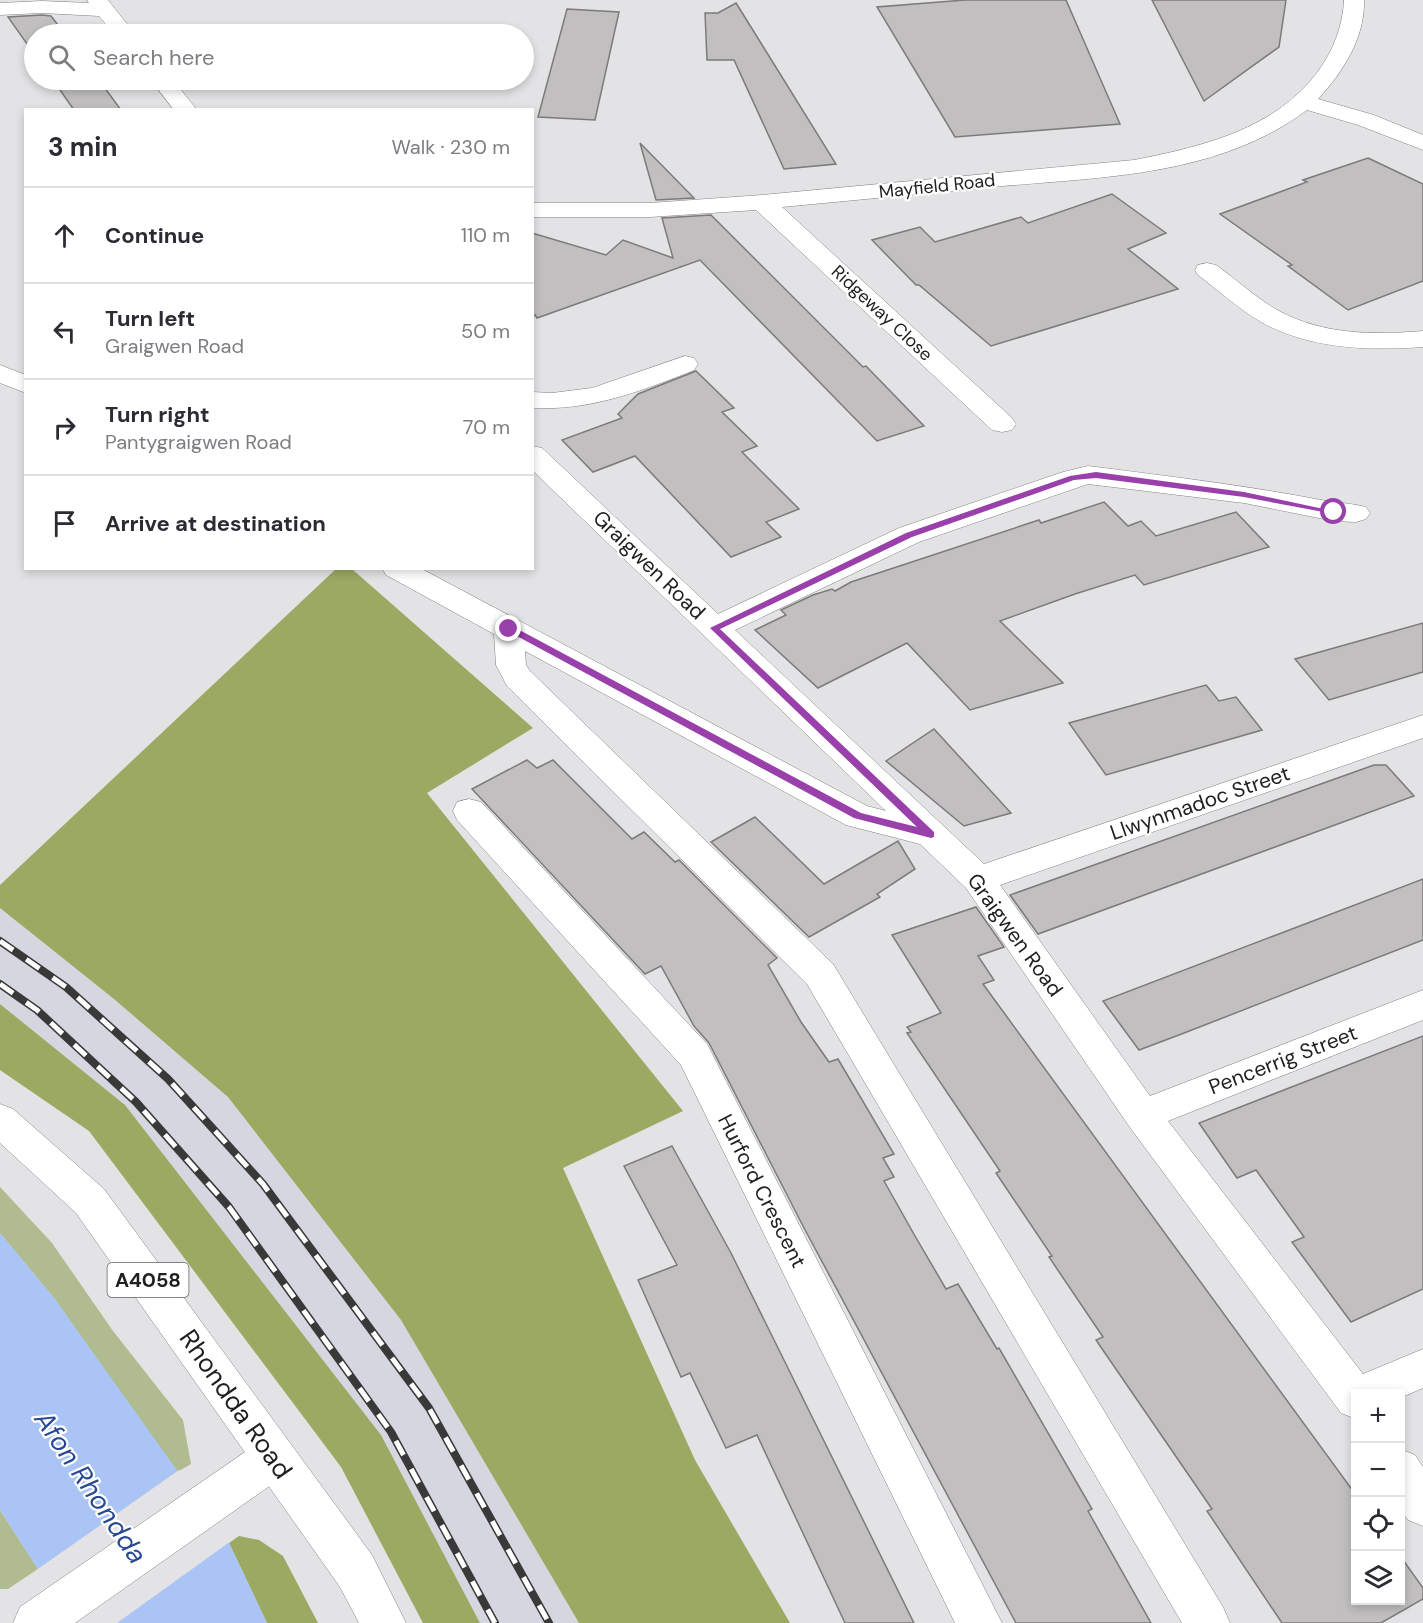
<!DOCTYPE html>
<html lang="en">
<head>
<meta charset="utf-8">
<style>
  body { margin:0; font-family:"DM Sans",sans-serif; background:#f7f7f7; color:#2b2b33 }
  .controls { position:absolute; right:18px; bottom:18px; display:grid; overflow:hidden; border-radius:0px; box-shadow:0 3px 9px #0003 }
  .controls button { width:54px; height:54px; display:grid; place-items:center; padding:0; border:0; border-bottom:2px solid #e1e1e2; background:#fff; color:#2b2b33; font:30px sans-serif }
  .stop { position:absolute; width:18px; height:18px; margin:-14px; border:4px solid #9940ab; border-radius:50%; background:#fff }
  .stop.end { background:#9940ab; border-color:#fff; box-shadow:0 2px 6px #0008 }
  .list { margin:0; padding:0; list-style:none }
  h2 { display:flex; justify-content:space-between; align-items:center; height:78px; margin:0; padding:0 24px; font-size:26px }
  h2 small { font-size:20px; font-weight:400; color:#7c7c81 }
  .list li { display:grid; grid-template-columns:39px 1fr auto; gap:18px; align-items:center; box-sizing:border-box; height:96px; padding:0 24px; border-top:2px solid #e1e1e2 }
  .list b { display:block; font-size:22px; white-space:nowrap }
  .list p { margin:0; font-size:20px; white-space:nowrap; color:#7c7c81 }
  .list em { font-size:20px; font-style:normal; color:#7c7c81 }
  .icon { flex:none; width:33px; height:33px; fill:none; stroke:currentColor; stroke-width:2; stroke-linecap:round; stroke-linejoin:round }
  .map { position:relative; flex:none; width:1423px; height:1623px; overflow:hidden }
  .search { position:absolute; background:#fff; box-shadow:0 3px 9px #0003; left:24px; top:24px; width:510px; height:66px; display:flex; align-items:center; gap:15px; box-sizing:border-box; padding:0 21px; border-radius:33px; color:#7c7c81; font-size:22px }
  .panel { position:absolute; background:#fff; box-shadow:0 3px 9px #0003; left:24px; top:108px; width:510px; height:462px; border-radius:0px }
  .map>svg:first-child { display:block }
  .built { fill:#d5d6df }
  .green { fill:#b1bb90 }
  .forest { fill:#9ba963 }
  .water { fill:#aac4f6 }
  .pier { fill:#e3e3e5 }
  .building { fill:#c1bfbf; stroke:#7c7b7a; stroke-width:1.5 }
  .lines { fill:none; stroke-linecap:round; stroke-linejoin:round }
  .minor-casing { stroke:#828283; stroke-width:1 }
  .major-casing { stroke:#828283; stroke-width:1 }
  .minor { fill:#fff; fill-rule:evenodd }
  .major { fill:#fff; fill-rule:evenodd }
  .rail-casing { stroke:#393939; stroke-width:8 }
  .rail { stroke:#fff; stroke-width:5; stroke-dasharray:16; stroke-linecap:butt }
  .route { fill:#9940ab }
  .labels { text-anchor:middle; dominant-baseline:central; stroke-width:4.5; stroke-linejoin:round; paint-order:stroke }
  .far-street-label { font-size:18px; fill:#1f1f1f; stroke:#fff }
  .shield { fill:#fff; stroke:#626262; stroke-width:1.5 }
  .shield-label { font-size:20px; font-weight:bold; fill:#1f1f1f }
  .street-label { font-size:21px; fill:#1f1f1f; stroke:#fff }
  .near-street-label { font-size:26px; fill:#1f1f1f; stroke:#fff }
  .near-water-label { font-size:27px; font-style:italic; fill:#284991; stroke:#fff }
</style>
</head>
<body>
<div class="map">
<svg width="1423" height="1623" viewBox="0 0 1423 1623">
  <rect width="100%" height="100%" fill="#e3e3e5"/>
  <polygon class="built" points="0,908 114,999 228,1097 401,1320 579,1623 480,1623 381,1435 125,1105 0,1004"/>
  <g class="green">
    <polygon points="0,1187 52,1243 113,1331 183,1420 191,1464 177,1472 54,1298 0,1233"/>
    <polygon points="0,1510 38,1569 8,1589 0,1589"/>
  </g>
  <g class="forest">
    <polygon points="337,568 352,569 533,728 427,793 683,1111 563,1168 695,1460 790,1623 579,1623 401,1320 228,1097 114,999 0,908 0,885"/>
    <polygon points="0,1004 125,1105 381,1435 480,1623 423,1623 341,1467 89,1131 0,1070"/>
    <polygon points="239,1536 259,1540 283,1556 318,1623 267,1623 229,1543"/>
  </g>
  <polygon class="water" points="0,1233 54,1298 229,1543 267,1623 63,1623 38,1569 0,1510"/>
  <polygon class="pier" points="179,1470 231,1541 117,1623 60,1623 35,1571"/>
  <g class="building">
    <polygon points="965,0 1066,0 1120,124 955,137 877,7"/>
    <polygon points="1152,0 1286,0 1279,47 1204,101"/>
    <polygon points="736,3 746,19 836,164 784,169 734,60 707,60 705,13 718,13"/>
    <polygon points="567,9 619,12 595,120 538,117"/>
    <polygon points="42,15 51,16 65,34 34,34 34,54 8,17"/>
    <polygon points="53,80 99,80 121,110 74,110"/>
    <polygon points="640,143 694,198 656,200"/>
    <polygon points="1368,158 1423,184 1423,281 1348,310 1288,266 1292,265 1220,214 1307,182 1303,180"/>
    <polygon points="1112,194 1166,233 1128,249 1178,289 991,346 919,285 916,285 872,240 920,227 935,242 1021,217 1028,223"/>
    <polygon points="711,215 863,367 866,366 924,426 877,441 700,260 537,318 535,315 532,316 532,233 606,255 623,240 673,258 662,218"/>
    <polygon points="696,371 734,408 722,412 757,446 742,452 799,509 766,522 781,537 731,557 635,456 593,472 562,440 622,418 618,414 638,394"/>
    <polygon points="1104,502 1128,526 1141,521 1156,536 1236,512 1269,547 1144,585 1135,575 1075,594 1000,621 1063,683 970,710 907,643 818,688 755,630 786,615 781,610 813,595 832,589 835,591 851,582 1039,520 1041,523"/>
    <polygon points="1423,623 1423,672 1329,700 1295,659"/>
    <polygon points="1206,685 1219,701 1236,697 1262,730 1106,775 1069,723"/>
    <polygon points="934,729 1011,813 964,826 886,761"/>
    <polygon points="527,760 537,768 553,760 632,839 644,832 675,862 679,860 777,958 768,965 801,1022 829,1062 838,1059 894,1154 883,1158 894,1177 884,1181 915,1236 946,1289 958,1284 997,1349 999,1348 1092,1509 1088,1511 1151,1623 1016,1623 804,1228 709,1043 694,1026 661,966 645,974 472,789"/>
    <polygon points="1374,765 1386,765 1414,796 1038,934 1010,895"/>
    <polygon points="755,817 824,884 898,841 915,869 877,894 880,897 809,937 711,842"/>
    <polygon points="1423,879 1423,940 1179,1035 1139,1050 1103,1001"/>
    <polygon points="976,907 1004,947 978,956 994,980 983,984 1356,1495 1356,1600 1401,1600 1401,1557 1423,1588 1423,1599 1381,1623 1282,1623 1207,1511 1212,1509 1096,1340 1103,1337 1049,1257 1052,1256 996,1173 1000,1171 907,1033 911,1032 907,1027 941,1013 892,935"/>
    <polygon points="1423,1036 1423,1289 1351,1322 1292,1242 1304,1237 1256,1170 1237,1178 1199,1123"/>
    <polygon points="672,1146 731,1253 914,1623 845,1623 757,1435 726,1448 690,1373 681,1377 638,1280 677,1265 624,1166"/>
  </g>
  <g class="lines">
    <defs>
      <g id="minor">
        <polygon points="87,0 108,0 135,34 114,34 99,16 42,13 0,15 0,3 42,1 89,3"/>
        <path d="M1344 0H1364C1365 38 1343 72 1318 99L1374 115 1423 135V150L1358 125 1307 110C1220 175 1107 177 1003 186 929 193 856 200 782 207L1012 418 1016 424 1012 430 1002 432 992 430 756 210 650 217H532V203H650L762 195 1134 160C1206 146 1284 127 1325 61 1336 43 1343 22 1344 0Z"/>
        <polygon points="151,80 173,80 197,110 174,110"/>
        <path d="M1207 263 1216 265C1237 280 1256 298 1279 311 1324 335 1374 335 1423 331V347C1368 351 1310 349 1261 322 1239 309 1219 291 1198 275L1195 270 1198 265Z"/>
        <path d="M685 356 694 358 698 364 694 370C642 391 590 411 532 408V392L552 393 592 388Z"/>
        <polygon points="0,365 26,375 26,393 0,383"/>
        <path d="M532 446 542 448 718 614 899 528 1063 472 1088 466C1166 476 1243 485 1321 500 1336 503 1351 503 1366 507L1370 513 1366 519 1356 522 1334 521 1244 503 1088 484 919 542 735 630 984 864 1423 715V738L1000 885 1150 1096 1423 990V1020L1168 1121 1363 1374 1423 1349V1388L1400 1398V1394H1356V1419L1341 1413 1129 1126 966 888 920 844 846 825 525 651 526 665 530 671 833 964 1223 1607 1230 1623H1182L807 984 507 686 496 665 494 634 386 575 382 568H420L867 806 886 811 532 470Z"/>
        <polygon points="469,799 481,802 707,1044 1002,1623 955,1623 681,1065 457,820 453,811 457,802"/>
        <polygon points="273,1437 288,1443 294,1458 288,1473 75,1623 13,1623 20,1607 258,1443"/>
        <polygon points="1400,1449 1415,1455 1423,1467 1423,1526 1408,1520 1400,1509"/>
      </g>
      <polygon id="major" points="0,1104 13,1109 104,1189 372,1555 406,1623 359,1623 340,1587 76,1213 0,1143"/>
    </defs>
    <use href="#minor" class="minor-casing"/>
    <use href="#major" class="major-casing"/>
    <use href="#minor" class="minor"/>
    <use href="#major" class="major"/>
    <defs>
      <g id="rail">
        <polyline points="0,941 66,987 168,1079 263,1184 429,1408 549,1623"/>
        <polyline points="0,984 37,1010 136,1102 229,1207 391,1432 495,1623"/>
      </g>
    </defs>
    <use href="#rail" class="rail-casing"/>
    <use href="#rail" class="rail"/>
  </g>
  <polygon class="route" points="1096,472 1244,492 1338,512 1334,514 1244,497 1096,478 1074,480 912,537 720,629 934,832 934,837 931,838 854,818 504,629 512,626 861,813 917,827 710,628 906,533 1070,476"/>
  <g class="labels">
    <g class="far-street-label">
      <text transform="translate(937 186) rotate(-6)">Mayfield Road</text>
      <text transform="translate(882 313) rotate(43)">Ridgeway Close</text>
    </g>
    <rect class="shield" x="107.5" y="1263" width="81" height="34" rx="4.5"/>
    <g class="shield-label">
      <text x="148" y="1280">A4058</text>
    </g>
    <g class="street-label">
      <text transform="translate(649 565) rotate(44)">Graigwen Road</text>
      <text transform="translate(1200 803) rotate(-19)">Llwynmadoc Street</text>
      <text transform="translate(1015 935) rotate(54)">Graigwen Road</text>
      <text transform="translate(1283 1060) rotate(-21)">Pencerrig Street</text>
      <text transform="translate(762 1191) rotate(63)">Hurford Crescent</text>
    </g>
    <g class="near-street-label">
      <text transform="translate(236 1404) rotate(55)">Rhondda Road</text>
    </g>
    <g class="near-water-label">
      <text transform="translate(91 1487) rotate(56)">Afon Rhondda</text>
    </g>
  </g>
</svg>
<div class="controls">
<button>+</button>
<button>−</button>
<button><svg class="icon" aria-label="locate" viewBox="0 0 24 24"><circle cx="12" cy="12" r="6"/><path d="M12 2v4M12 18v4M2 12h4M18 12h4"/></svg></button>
<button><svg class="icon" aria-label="layers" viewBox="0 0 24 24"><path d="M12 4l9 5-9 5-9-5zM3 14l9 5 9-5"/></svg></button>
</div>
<div class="stop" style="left:1334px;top:512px"></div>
<div class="stop end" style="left:509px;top:629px"></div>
<div class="search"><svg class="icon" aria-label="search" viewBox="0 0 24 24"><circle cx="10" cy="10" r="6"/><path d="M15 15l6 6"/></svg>Search here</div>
<section class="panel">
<h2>3 min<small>Walk · 230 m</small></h2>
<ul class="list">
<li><svg class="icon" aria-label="ahead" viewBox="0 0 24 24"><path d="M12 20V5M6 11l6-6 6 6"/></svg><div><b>Continue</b></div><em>110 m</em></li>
<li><svg class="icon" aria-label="left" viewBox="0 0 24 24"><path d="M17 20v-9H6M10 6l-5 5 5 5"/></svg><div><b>Turn left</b><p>Graigwen Road</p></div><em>50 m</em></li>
<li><svg class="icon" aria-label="right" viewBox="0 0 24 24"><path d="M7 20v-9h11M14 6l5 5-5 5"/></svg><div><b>Turn right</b><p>Pantygraigwen Road</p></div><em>70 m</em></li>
<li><svg class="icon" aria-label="arrive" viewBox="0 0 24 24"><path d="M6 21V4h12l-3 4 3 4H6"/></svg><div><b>Arrive at destination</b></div></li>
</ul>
</section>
</div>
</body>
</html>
